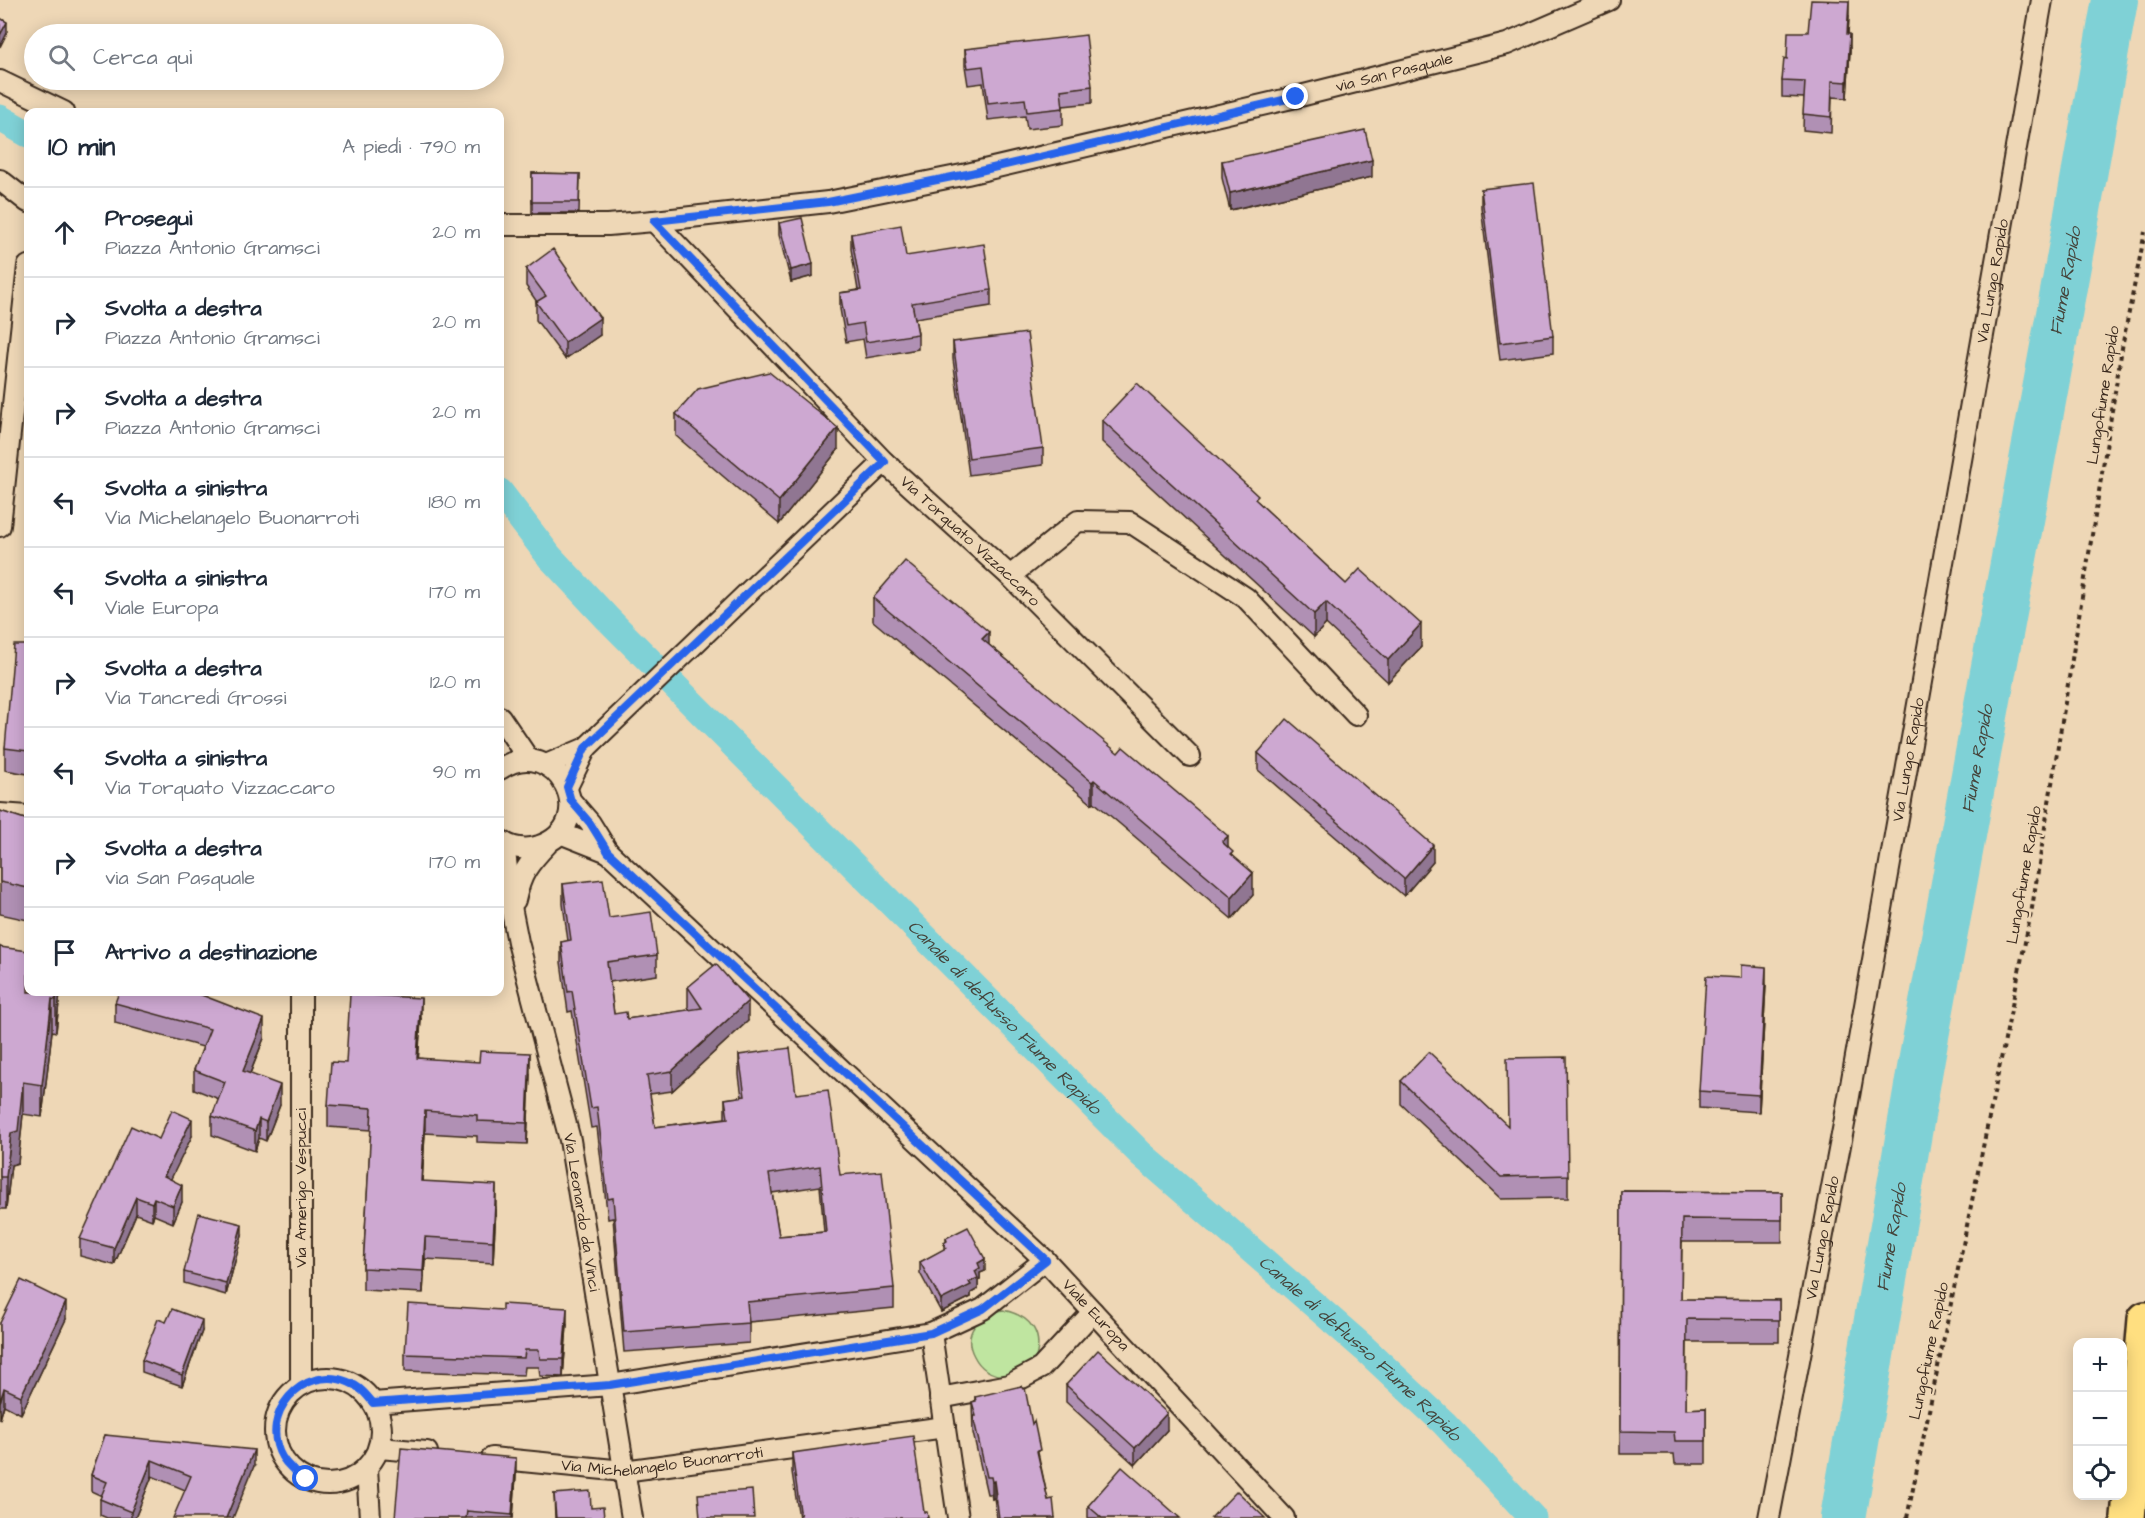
<!DOCTYPE html>
<html lang="it">
<head>
<meta charset="utf-8">
<style>
  body { margin:0; font-family:"Architects Daughter",sans-serif; background:#f2f2f3; color:#1f2937 }
  .controls { position:absolute; right:18px; bottom:18px; display:grid; overflow:hidden; border-radius:12px; box-shadow:0 3px 15px #0003 }
  .controls button { width:54px; height:54px; display:grid; place-items:center; padding:0; border:0; border-bottom:2px solid #e0e1e3; background:#fff; color:#1f2937; font:30px sans-serif }
  .stop { position:absolute; width:18px; height:18px; margin:-14px; border:4px solid #2563eb; border-radius:50%; background:#fff }
  .stop.end { background:#2563eb; border-color:#fff; box-shadow:0 2px 6px #0008 }
  .list { margin:0; padding:0; list-style:none }
  h2 { display:flex; justify-content:space-between; align-items:center; height:78px; margin:0; padding:0 24px; font-size:26px }
  h2 small { font-size:20px; font-weight:400; color:#747a83 }
  .list li { display:grid; grid-template-columns:39px 1fr auto; gap:18px; align-items:center; box-sizing:border-box; height:90px; padding:0 24px; border-top:2px solid #e0e1e3 }
  .list b { display:block; font-size:22px; white-space:nowrap }
  .list p { margin:0; font-size:20px; white-space:nowrap; color:#747a83 }
  .list em { font-size:20px; font-style:normal; color:#747a83 }
  .icon { flex:none; width:33px; height:33px; fill:none; stroke:currentColor; stroke-width:2; stroke-linecap:round; stroke-linejoin:round }
  .map { position:relative; flex:none; width:2145px; height:1518px; overflow:hidden }
  .search { position:absolute; background:#fff; box-shadow:0 3px 15px #0003; left:24px; top:24px; width:480px; height:66px; display:flex; align-items:center; gap:15px; box-sizing:border-box; padding:0 21px; border-radius:33px; color:#747a83; font-size:22px }
  .panel { position:absolute; background:#fff; box-shadow:0 3px 15px #0003; left:24px; top:108px; width:480px; height:888px; border-radius:12px }
  .map>svg:first-child { display:block }
  .green { fill:#bfe5a0; stroke:#7d885f; stroke-width:1.5 }
  .lines { fill:none; stroke-linecap:round; stroke-linejoin:round }
  .canal { stroke:#7fd1d6; stroke-width:27 }
  .river { stroke:#7fd1d6; stroke-width:46 }
  .minor-casing { stroke:#3b2a1e; stroke-width:24 }
  .trunk-casing { stroke:#3b2a1e; stroke-width:38 }
  .path { stroke:#3b2a1e; stroke-width:4; stroke-dasharray:4.5 4.5; stroke-linecap:butt }
  .minor { stroke:#eed7b6; stroke-width:20 }
  .trunk { stroke:#ffdf80; stroke-width:33 }
  .wall { fill:#b090b4; stroke:#3b2a1e; stroke-width:1.5; fill-rule:evenodd }
  .shaded-wall { fill:#907692; stroke:#3b2a1e; stroke-width:1.5 }
  .building { fill:#cda8d1; stroke:#3b2a1e; stroke-width:1.5; fill-rule:evenodd }
  .route { stroke:#2563eb; stroke-width:8 }
  .labels { text-anchor:middle; dominant-baseline:central; stroke-width:4.5; stroke-linejoin:round; paint-order:stroke }
  .street-label { font-size:16px; fill:#3b2a1e; stroke:#eed7b6 }
  .water-label { font-size:18px; font-style:italic; fill:#45433a; stroke:#eed7b6 }
</style>
</head>
<body>
<div class="map">
<svg width="2145" height="1518" viewBox="0 0 2145 1518">
  <rect width="100%" height="100%" fill="#eed7b6"/>
  <filter id="ink" filterUnits="userSpaceOnUse"><feTurbulence type="fractalNoise" baseFrequency=".0167" numOctaves="2"/><feDisplacementMap in="SourceGraphic" scale="12" xChannelSelector="R" yChannelSelector="G"/><feConvolveMatrix kernelMatrix="1 2 1 2 8 2 1 2 1" color-interpolation-filters="sRGB"/></filter>
  <g filter="url(#ink)">
    <path class="green" d="M1003 1310C1032 1316 1045 1335 1034 1363L1008 1377C1001 1376 992 1374 986 1370 980 1366 977 1362 974 1356 961 1332 980 1314 1003 1310Z"/>
    <g class="lines">
      <g class="canal">
        <polyline points="0,118 28,134"/>
        <path id="s1" d="M500 492 549 556 607 618 1141 1154 1365 1349 1444 1423 1533 1518"/>
      </g>
      <path class="river" id="s2" d="M1843 1518 1921 1063 2071 249 2115 0"/>
      <defs>
        <g id="minor">
          <polyline points="0,81 64,112"/>
          <polyline points="0,180 28,202"/>
          <path id="s3" d="M654 221 884 462 1010 576 1190 756"/>
          <path id="s4" d="M500 225H608L654 221 828 202 967 174 1296 97 1507 44 1609 0"/>
          <polyline points="0,526 28,266"/>
          <polyline points="1010,576 1078,521 1130,522 1246,598 1356,715"/>
          <polyline points="500,717 529,760"/>
          <polyline points="546,765 586,748 884,462"/>
          <path d="M500 769C556 731 604 824 539 846 526 851 511 848 500 840"/>
          <polyline points="567,787 586,748"/>
          <path id="s5" d="M571 801 590 823 608 852 1045 1260 1284 1518"/>
          <polyline points="0,814 28,816"/>
          <polyline points="560,833 608,852"/>
          <path id="s6" d="M504 843 512 912 518 942 570 1140 632 1518"/>
          <path d="M515 900C521 873 528 864 547 844"/>
          <polyline points="301,992 301,1385"/>
          <polyline points="931,1333 958,1518"/>
          <circle cx="328" cy="1431" r="53"/>
          <polyline points="940,1398 1009,1385 1041,1368 1093,1312"/>
          <polyline points="373,1403 610,1385 931,1333 983,1309 1045,1260"/>
          <polyline points="379,1448 427,1452"/>
          <path id="s7" d="M492 1458 624 1471 945 1427"/>
          <polyline points="367,1468 370,1518"/>
          <path id="s8" d="M1769 1518 1845 1119 2042 0"/>
        </g>
        <polyline id="trunk" points="2128,1518 2145,1319"/>
      </defs>
      <use href="#minor" class="minor-casing"/>
      <use href="#trunk" class="trunk-casing"/>
      <polyline class="path" points="1907,1518 2032,908 2123,342 2145,232"/>
      <use href="#minor" class="minor"/>
      <use href="#trunk" class="trunk"/>
    </g>
    <g class="wall">
      <polygon points="1849,16 1848,34 1850,50 1847,98 1832,97 1831,133 1803,130 1804,98 1782,97 1782,81 1787,59 1808,32"/>
      <polygon points="965,49 1092,86 1092,103 1063,106 1063,125 1027,129 1025,116 988,120 983,83 968,85 965,66"/>
      <polygon points="1222,161 1372,177 1230,210 1222,178"/>
      <polygon points="532,173 580,174 579,213 532,213"/>
      <polygon points="1481,189 1553,336 1553,353 1500,360 1481,207"/>
      <polygon points="779,223 813,276 791,282 779,235"/>
      <polygon points="851,234 991,290 991,306 915,318 918,334 918,349 866,358 863,339 846,342 840,309 840,293 858,290 851,249"/>
      <polygon points="526,269 567,272 600,335 565,359 536,320 536,302 537,302 526,286"/>
      <polygon points="953,342 1043,448 1043,465 969,475 953,359"/>
      <polygon points="676,414 838,450 779,524 676,436"/>
      <polygon points="1102,420 1258,502 1346,584 1421,647 1388,682 1326,624 1314,637 1102,442"/>
      <polygon points="873,598 989,645 1228,847 1233,856 1253,895 1232,919 1094,802 1092,804 873,621"/>
      <polygon points="28,645 28,774 5,770 5,748"/>
      <polygon points="1258,753 1433,862 1404,896 1258,770"/>
      <polygon points="0,811 28,820 28,924 28,920 0,914"/>
      <path d="M563 884 657 955V975L610 982 614 1014 627 1019 690 1010 688 1007V987L748 1021 672 1091 650 1094 655 1127 725 1118V1099L742 1097 739 1075V1055L796 1094 840 1175 894 1288V1308L749 1322V1343L624 1352 613 1218 608 1219 597 1127 591 1128 572 1011 568 1012 561 962V942L568 941 563 904ZM820 1186 824 1232 779 1236 772 1193Z"/>
      <polygon points="0,947 28,992 60,992 56,1032 52,1031 42,1117 23,1114 18,1163 11,1165 6,1209 0,1209"/>
      <polygon points="1766,984 1759,1112 1699,1108 1699,1091"/>
      <polygon points="201,992 201,995 264,1038 250,1074 280,1105 266,1141 259,1138 255,1151 212,1135 212,1116 219,1099 194,1089 194,1070 203,1047 115,1023 115,1003"/>
      <polygon points="431,992 450,992 432,994"/>
      <polygon points="421,1019 418,1058 530,1074 527,1144 477,1142 477,1136 425,1133 422,1181 496,1207 493,1263 425,1259 423,1293 363,1290 363,1268 371,1130 328,1127 328,1105 346,1063"/>
      <polygon points="1401,1081 1508,1126 1568,1175 1568,1198 1501,1199 1401,1104"/>
      <polygon points="192,1136 170,1179 182,1202 173,1223 154,1215 152,1220 136,1214 114,1265 80,1256 80,1239 159,1139"/>
      <polygon points="1621,1191 1782,1192 1782,1242 1682,1242 1681,1299 1779,1300 1779,1342 1687,1342 1686,1409 1706,1408 1706,1464 1675,1464 1674,1454 1620,1454"/>
      <polygon points="242,1235 226,1295 184,1283 184,1272"/>
      <polygon points="946,1238 985,1271 980,1273 980,1279 978,1280 978,1289 971,1293 971,1297 941,1312 920,1273 920,1262 944,1250 944,1243 946,1242"/>
      <polygon points="66,1319 21,1414 4,1405 0,1419 0,1323"/>
      <polygon points="567,1325 563,1377 540,1376 539,1367 525,1367 524,1375 405,1371 405,1354"/>
      <polygon points="202,1331 182,1386 142,1372 142,1360"/>
      <polygon points="1066,1385 1167,1430 1135,1465 1066,1402"/>
      <polygon points="975,1397 1032,1424 1048,1500 1055,1518 997,1518 994,1498 992,1499 991,1494 987,1494 973,1433 972,1402 975,1401"/>
      <polygon points="105,1435 254,1466 185,1490 152,1476 135,1518 107,1518 100,1515 100,1499 102,1496 91,1491 91,1475"/>
      <polygon points="792,1453 924,1512 928,1518 799,1518 792,1472"/>
      <polygon points="516,1475 513,1518 395,1518"/>
      <polygon points="554,1494 591,1508 604,1518 555,1518"/>
      <polygon points="1088,1506 1180,1518 1088,1518"/>
    </g>
    <g class="shaded-wall">
      <polygon points="1849,1 1849,16 1847,50 1847,34"/>
      <polygon points="7,22 7,33 0,47 0,35"/>
      <polygon points="1850,34 1850,50 1847,98 1847,82"/>
      <polygon points="1372,160 1372,177 1230,210 1230,193"/>
      <polygon points="813,264 813,276 791,282 791,270"/>
      <polygon points="600,318 600,335 565,359 565,342"/>
      <polygon points="838,428 838,450 779,524 779,501"/>
      <polygon points="1326,602 1326,624 1314,637 1314,614"/>
      <polygon points="1421,624 1421,647 1388,682 1388,660"/>
      <polygon points="989,632 989,654 982,639"/>
      <polygon points="1094,780 1094,802 1092,804 1092,782"/>
      <polygon points="1228,836 1228,858 1222,842"/>
      <polygon points="1433,845 1433,862 1404,896 1404,879"/>
      <polygon points="1253,873 1253,895 1232,919 1232,897"/>
      <polygon points="1766,967 1766,984 1759,1112 1759,1095"/>
      <polygon points="56,992 60,992 56,1032"/>
      <polygon points="421,998 421,1019 417,1080 417,1058"/>
      <polygon points="52,999 52,1031 42,1117 42,1085"/>
      <polygon points="748,1001 748,1021 672,1091 672,1071"/>
      <polygon points="264,1019 264,1038 243,1091 243,1071"/>
      <polygon points="530,1053 530,1074 527,1144 527,1123"/>
      <polygon points="23,1082 23,1114 18,1163 11,1165 6,1209 6,1177 11,1133"/>
      <polygon points="280,1085 280,1105 266,1141 266,1122"/>
      <polygon points="425,1111 425,1133 421,1202 421,1181"/>
      <polygon points="192,1119 192,1136 164,1193 164,1176"/>
      <polygon points="259,1119 259,1138 255,1151 255,1131"/>
      <polygon points="182,1185 182,1202 173,1223 173,1206"/>
      <polygon points="496,1185 496,1207 493,1263 493,1241"/>
      <polygon points="136,1197 136,1214 114,1265 114,1248"/>
      <polygon points="154,1198 154,1215 152,1220 152,1203"/>
      <polygon points="242,1224 242,1235 226,1295 226,1283"/>
      <polygon points="425,1237 425,1259 423,1293 423,1271"/>
      <polygon points="985,1259 985,1271 980,1273 980,1279 978,1280 978,1289 971,1293 971,1297 941,1312 941,1300 969,1282 975,1271 978,1263"/>
      <polygon points="66,1302 66,1319 21,1414 21,1396"/>
      <polygon points="567,1308 567,1325 563,1377 563,1359"/>
      <polygon points="202,1320 202,1331 182,1386 182,1375"/>
      <polygon points="4,1388 4,1405 0,1419 0,1402"/>
      <polygon points="1167,1413 1167,1430 1135,1465 1135,1448"/>
      <polygon points="254,1450 254,1466 233,1518 226,1518"/>
      <polygon points="516,1458 516,1475 513,1518 512,1518"/>
      <polygon points="152,1460 152,1476 135,1518 131,1518 131,1512"/>
      <polygon points="994,1481 994,1498 992,1499 992,1482"/>
    </g>
    <g class="building">
      <polygon points="1811,0 1849,1 1847,34 1850,34 1847,82 1832,81 1831,117 1803,114 1805,82 1782,81 1784,58 1787,59 1788,32 1808,32"/>
      <polygon points="0,18 7,22 0,35"/>
      <polygon points="1086,35 1092,86 1061,90 1063,108 1027,112 1025,99 988,103 983,66 968,68 965,49"/>
      <polygon points="1365,130 1372,160 1230,193 1222,161"/>
      <polygon points="532,173 580,174 579,202 532,202"/>
      <polygon points="1534,183 1553,336 1500,343 1481,189"/>
      <polygon points="802,218 813,264 791,270 779,223"/>
      <polygon points="901,225 906,256 984,244 991,290 912,303 918,334 866,342 863,323 846,326 840,293 861,290 851,234"/>
      <polygon points="553,249 567,269 566,270 600,318 565,342 536,302 546,296 526,269"/>
      <polygon points="1027,333 1043,448 969,458 953,342"/>
      <polygon points="769,372 838,428 779,501 676,414 698,389"/>
      <polygon points="1137,383 1258,496 1255,499 1346,584 1360,569 1421,624 1388,660 1326,602 1314,614 1102,420"/>
      <polygon points="905,561 989,632 982,639 1118,753 1123,747 1228,836 1222,842 1233,852 1231,854 1253,873 1232,897 1094,780 1092,782 873,598"/>
      <polygon points="14,645 28,645 28,751 5,748"/>
      <polygon points="1287,719 1433,845 1404,879 1258,753"/>
      <polygon points="0,811 28,820 28,888 0,882"/>
      <path d="M603 879 609 918 651 912 657 955 607 962 614 1014 626 1012 627 1019 702 1008 688 987 716 964 748 1001 672 1071 647 1075 655 1127 728 1118 725 1099 745 1096 739 1055 790 1048 796 1094 828 1090 840 1175 882 1171 894 1288 747 1302 749 1323 624 1332 613 1198 608 1199 597 1107 591 1108 572 991 568 992 561 942 571 940 563 884ZM820 1166 826 1232 779 1236 769 1174Z"/>
      <polygon points="0,947 28,951 28,992 56,992 56,1000 52,999 42,1085 23,1082 18,1131 11,1133 6,1177 0,1177"/>
      <polygon points="1741,965 1766,967 1759,1095 1699,1091 1706,976 1741,978"/>
      <polygon points="119,992 200,992 199,994 264,1019 243,1071 280,1085 266,1122 259,1119 255,1131 212,1116 225,1082 194,1070 210,1029 115,1003"/>
      <polygon points="350,994 421,998 417,1058 479,1062 480,1051 530,1053 527,1123 477,1121 477,1115 425,1111 421,1181 496,1185 493,1241 425,1237 423,1271 363,1268 372,1108 328,1105 331,1062 346,1063"/>
      <polygon points="1429,1052 1508,1126 1507,1058 1566,1057 1568,1175 1501,1177 1401,1081"/>
      <polygon points="172,1110 192,1119 164,1176 182,1185 173,1206 154,1198 152,1203 136,1197 114,1248 80,1239 131,1126 159,1139"/>
      <polygon points="1621,1191 1782,1192 1782,1220 1682,1219 1681,1299 1779,1300 1779,1320 1687,1319 1686,1409 1706,1408 1706,1441 1675,1441 1674,1432 1620,1431"/>
      <polygon points="199,1213 242,1224 226,1283 184,1272"/>
      <polygon points="968,1227 985,1259 978,1263 980,1268 975,1271 978,1278 969,1282 971,1285 941,1300 920,1262 946,1248 944,1243 947,1241 946,1238"/>
      <polygon points="21,1280 66,1302 21,1396 4,1388 0,1402 0,1323"/>
      <polygon points="408,1304 502,1310 502,1304 567,1308 563,1359 540,1359 539,1350 525,1350 524,1358 405,1354"/>
      <polygon points="172,1309 202,1320 182,1375 142,1360 158,1319 166,1322"/>
      <polygon points="1098,1350 1167,1413 1135,1448 1066,1385"/>
      <polygon points="1021,1386 1023,1389 1025,1388 1032,1424 1034,1421 1040,1450 1037,1451 1048,1500 1053,1499 1055,1518 999,1518 994,1481 992,1482 991,1477 987,1477 973,1416 976,1416 972,1402 976,1401 975,1397"/>
      <polygon points="105,1435 254,1450 226,1518 173,1518 191,1476 152,1460 131,1512 100,1499 107,1482 91,1475"/>
      <polygon points="913,1436 924,1512 927,1512 928,1518 801,1518 792,1453"/>
      <polygon points="401,1448 516,1458 512,1515 467,1511 466,1518 395,1518"/>
      <polygon points="1122,1467 1180,1518 1102,1518 1088,1506"/>
      <polygon points="752,1490 754,1518 700,1518 698,1494"/>
      <polygon points="590,1491 591,1508 603,1507 604,1518 556,1518 554,1494"/>
      <polygon points="1237,1491 1265,1518 1211,1518"/>
    </g>
  </g>
  <g class="lines" filter="url(#ink)">
    <path class="route" d="M306 1479C296 1473 288 1467 282 1457 258 1415 303 1363 348 1382 359 1386 366 1394 373 1403L610 1385 931 1333 983 1309 1046 1260 608 852 590 823 571 801 567 787 585 748 885 462 654 221 828 202 967 174 1296 97"/>
  </g>
  <g class="labels">
    <g class="street-label">
      <text stroke="none"><textPath href="#s4" startOffset="910">via San Pasquale</textPath></text>
      <text stroke="none"><textPath href="#s8" startOffset="1257">Via Lungo Rapido</textPath></text>
      <text transform="translate(2103 395) rotate(-81)">Lungofiume Rapido</text>
      <text stroke="none"><textPath href="#s3" startOffset="450">Via Torquato Vizzaccaro</textPath></text>
      <text stroke="none"><textPath href="#s8" startOffset="771">Via Lungo Rapido</textPath></text>
      <text transform="translate(2024 875) rotate(-80)">Lungofiume Rapido</text>
      <text transform="translate(301 1188) rotate(-90)">Via Amerigo Vespucci</text>
      <text stroke="none"><textPath href="#s6" startOffset="378">Via Leonardo da Vinci</textPath></text>
      <text stroke="none"><textPath href="#s8" startOffset="285">Via Lungo Rapido</textPath></text>
      <text stroke="none"><textPath href="#s5" startOffset="736">Viale Europa</textPath></text>
      <text transform="translate(1929 1351) rotate(-78)">Lungofiume Rapido</text>
      <text stroke="none"><textPath href="#s7" startOffset="171">Via Michelangelo Buonarroti</textPath></text>
    </g>
    <g class="water-label">
      <text stroke="none"><textPath href="#s2" startOffset="1257">Fiume Rapido</textPath></text>
      <text stroke="none"><textPath href="#s2" startOffset="771">Fiume Rapido</textPath></text>
      <text stroke="none"><textPath href="#s1" startOffset="729">Canale di deflusso Fiume Rapido</textPath></text>
      <text stroke="none"><textPath href="#s2" startOffset="285">Fiume Rapido</textPath></text>
      <text stroke="none"><textPath href="#s1" startOffset="1215">Canale di deflusso Fiume Rapido</textPath></text>
    </g>
  </g>
</svg>
<div class="controls">
<button>+</button>
<button>−</button>
<button><svg class="icon" aria-label="locate" viewBox="0 0 24 24"><circle cx="12" cy="12" r="6"/><path d="M12 2v4M12 18v4M2 12h4M18 12h4"/></svg></button>
</div>
<div class="stop" style="left:306px;top:1479px"></div>
<div class="stop end" style="left:1296px;top:97px"></div>
<div class="search"><svg class="icon" aria-label="search" viewBox="0 0 24 24"><circle cx="10" cy="10" r="6"/><path d="M15 15l6 6"/></svg>Cerca qui</div>
<section class="panel">
<h2>10 min<small>A piedi · 790 m</small></h2>
<ul class="list">
<li><svg class="icon" aria-label="ahead" viewBox="0 0 24 24"><path d="M12 20V5M6 11l6-6 6 6"/></svg><div><b>Prosegui</b><p>Piazza Antonio Gramsci</p></div><em>20 m</em></li>
<li><svg class="icon" aria-label="right" viewBox="0 0 24 24"><path d="M7 20v-9h11M14 6l5 5-5 5"/></svg><div><b>Svolta a destra</b><p>Piazza Antonio Gramsci</p></div><em>20 m</em></li>
<li><svg class="icon" aria-label="right" viewBox="0 0 24 24"><path d="M7 20v-9h11M14 6l5 5-5 5"/></svg><div><b>Svolta a destra</b><p>Piazza Antonio Gramsci</p></div><em>20 m</em></li>
<li><svg class="icon" aria-label="left" viewBox="0 0 24 24"><path d="M17 20v-9H6M10 6l-5 5 5 5"/></svg><div><b>Svolta a sinistra</b><p>Via Michelangelo Buonarroti</p></div><em>180 m</em></li>
<li><svg class="icon" aria-label="left" viewBox="0 0 24 24"><path d="M17 20v-9H6M10 6l-5 5 5 5"/></svg><div><b>Svolta a sinistra</b><p>Viale Europa</p></div><em>170 m</em></li>
<li><svg class="icon" aria-label="right" viewBox="0 0 24 24"><path d="M7 20v-9h11M14 6l5 5-5 5"/></svg><div><b>Svolta a destra</b><p>Via Tancredi Grossi</p></div><em>120 m</em></li>
<li><svg class="icon" aria-label="left" viewBox="0 0 24 24"><path d="M17 20v-9H6M10 6l-5 5 5 5"/></svg><div><b>Svolta a sinistra</b><p>Via Torquato Vizzaccaro</p></div><em>90 m</em></li>
<li><svg class="icon" aria-label="right" viewBox="0 0 24 24"><path d="M7 20v-9h11M14 6l5 5-5 5"/></svg><div><b>Svolta a destra</b><p>via San Pasquale</p></div><em>170 m</em></li>
<li><svg class="icon" aria-label="arrive" viewBox="0 0 24 24"><path d="M6 21V4h12l-3 4 3 4H6"/></svg><div><b>Arrivo a destinazione</b></div></li>
</ul>
</section>
</div>
</body>
</html>
